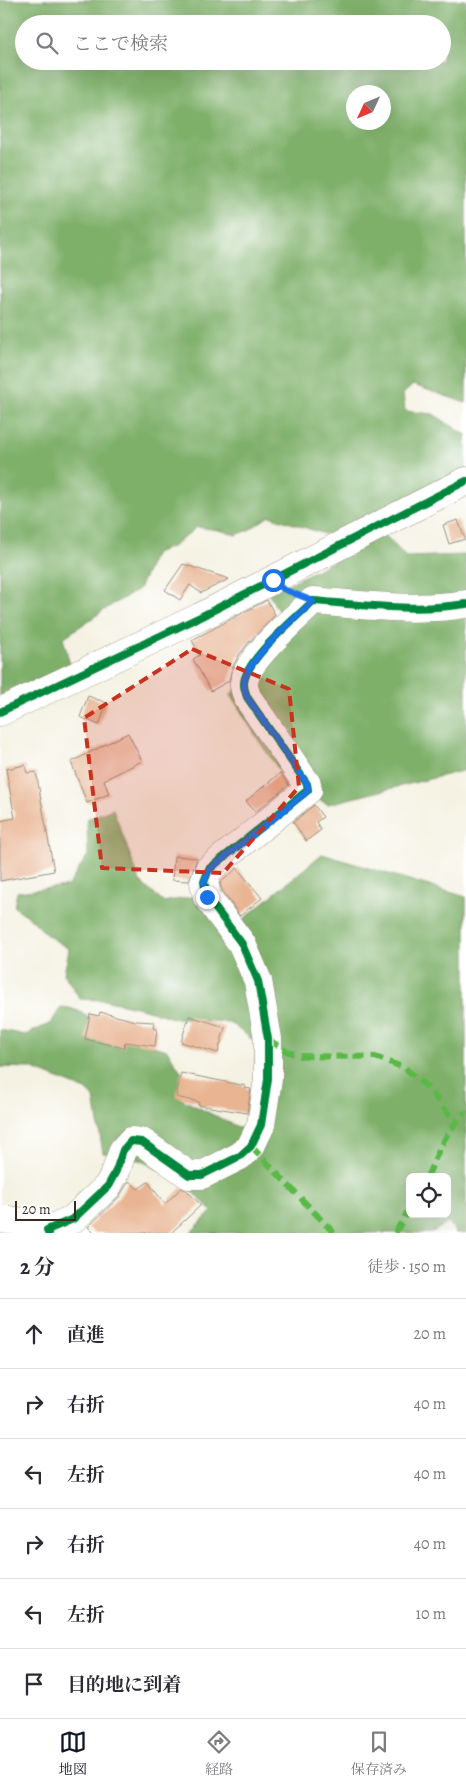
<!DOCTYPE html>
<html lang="ja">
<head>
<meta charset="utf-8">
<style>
  body { margin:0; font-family:Alegreya,"Noto Serif JP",serif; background:#f7f7f7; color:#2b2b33 }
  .controls { position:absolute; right:15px; bottom:15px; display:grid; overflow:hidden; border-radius:8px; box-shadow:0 5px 20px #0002 }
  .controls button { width:45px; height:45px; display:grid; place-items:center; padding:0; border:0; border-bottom:1px solid #e1e1e2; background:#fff; color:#2b2b33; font:25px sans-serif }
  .compass { position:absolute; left:346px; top:85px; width:45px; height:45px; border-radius:50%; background:#fff; box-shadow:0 5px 20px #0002; rotate:226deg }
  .scale { position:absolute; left:15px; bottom:12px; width:61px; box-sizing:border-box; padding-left:5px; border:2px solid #3b2a1e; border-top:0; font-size:14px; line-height:18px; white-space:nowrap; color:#3b2a1e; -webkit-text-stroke:4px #fff; paint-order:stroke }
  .stop { position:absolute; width:15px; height:15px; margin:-11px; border:4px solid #1a73e8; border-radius:50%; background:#fff }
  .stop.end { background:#1a73e8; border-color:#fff; box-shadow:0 1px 5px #0008 }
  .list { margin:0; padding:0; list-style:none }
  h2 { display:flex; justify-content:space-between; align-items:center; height:65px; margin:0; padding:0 20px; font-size:21px }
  h2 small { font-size:16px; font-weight:400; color:#7c7c81 }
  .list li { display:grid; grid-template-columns:32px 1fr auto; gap:15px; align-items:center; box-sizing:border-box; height:70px; padding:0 20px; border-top:1px solid #e1e1e2 }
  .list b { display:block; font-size:19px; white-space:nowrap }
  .list em { font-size:16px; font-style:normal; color:#7c7c81 }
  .icon { flex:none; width:28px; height:28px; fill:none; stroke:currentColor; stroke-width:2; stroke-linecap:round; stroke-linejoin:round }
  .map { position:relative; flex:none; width:466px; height:1233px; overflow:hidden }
  .search { position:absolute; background:#fff; box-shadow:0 5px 20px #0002; left:15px; right:15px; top:15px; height:55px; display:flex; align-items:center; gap:12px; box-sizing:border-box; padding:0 18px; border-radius:28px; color:#7c7c81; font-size:19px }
  .sheet { height:485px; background:#fff }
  nav { display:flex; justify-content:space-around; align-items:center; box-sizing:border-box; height:70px; border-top:1px solid #e1e1e2; background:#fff; font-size:14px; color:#7c7c81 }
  nav a { display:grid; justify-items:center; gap:2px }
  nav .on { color:#111827 }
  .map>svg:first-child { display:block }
  .forest { fill:#7fb06a; stroke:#5d6d44; fill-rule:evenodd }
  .building { fill:#e8b491 }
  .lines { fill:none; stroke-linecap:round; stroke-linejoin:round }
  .minor-casing { stroke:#988e80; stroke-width:29 }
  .minor { stroke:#fff; stroke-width:28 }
  .quiet { stroke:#58b947; stroke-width:6; stroke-dasharray:12 6; stroke-linecap:butt }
  .cycleway-casing { stroke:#fff; stroke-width:11 }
  .cycleway { stroke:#00873e; stroke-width:8 }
  .route { stroke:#1a73e8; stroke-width:6 }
  .marked { fill:#c8321e; fill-opacity:0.2; stroke:#c8321e; stroke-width:4; stroke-dasharray:10 6; stroke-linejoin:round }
</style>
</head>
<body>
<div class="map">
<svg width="466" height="1233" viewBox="0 0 466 1233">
  <rect width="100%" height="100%" fill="#fff"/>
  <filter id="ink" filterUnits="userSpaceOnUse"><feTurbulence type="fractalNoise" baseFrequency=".02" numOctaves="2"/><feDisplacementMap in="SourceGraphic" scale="10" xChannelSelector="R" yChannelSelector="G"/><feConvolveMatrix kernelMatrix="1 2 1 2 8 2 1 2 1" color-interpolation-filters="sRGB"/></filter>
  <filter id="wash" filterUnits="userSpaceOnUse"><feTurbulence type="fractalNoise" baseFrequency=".0096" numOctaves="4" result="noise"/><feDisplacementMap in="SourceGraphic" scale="20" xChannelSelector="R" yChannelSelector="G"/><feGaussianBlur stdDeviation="1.12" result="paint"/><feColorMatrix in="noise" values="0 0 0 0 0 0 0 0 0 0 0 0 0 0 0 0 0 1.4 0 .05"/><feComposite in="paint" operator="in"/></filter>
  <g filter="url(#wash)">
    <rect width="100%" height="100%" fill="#f4f2e2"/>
    <g class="forest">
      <path d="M0 0H466V403L413 385 403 394 405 411 433 414 466 435V469L346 531 328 535 269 516 249 530 236 535 219 530 197 527 172 547 155 553 139 589 110 606 63 638 70 665 0 696ZM24 24H442V61H24ZM354 92H384V122H354Z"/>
      <polygon points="385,535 406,557 466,555 466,770 328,804 291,787 259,741 231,695 260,658 282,618 269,594"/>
      <path d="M113 809 140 882 163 902 197 896 228 932 322 854 466 897V1233H456L449 1222 431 1233H190L212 1211 179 1179 139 1160 103 1153 94 1098 86 1090 31 1068 0 1067V1030L25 1035 51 1023 61 1007C85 1009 91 1020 105 1038L139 1042 167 1050 182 1073 179 1098 252 1134 257 1043 229 1022 176 1019 145 1009 104 1000 80 999 64 974 69 949 47 935 28 916 14 907 17 892 68 886 88 855 87 819ZM410 1177H447V1214H410Z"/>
    </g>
    <g id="blocks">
      <g class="building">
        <polygon points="458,520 465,539 449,544 443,525"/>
        <polygon points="183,564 229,579 201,593 190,585 180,600 165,590"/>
        <polygon points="267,600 275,615 249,642 239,655 232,668 229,681 211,691 193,659 200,655 192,640"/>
        <polygon points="88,696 107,703 99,725 80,717"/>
        <polygon points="128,733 142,761 104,780 109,794 87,803 71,762"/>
        <polygon points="25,765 27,773 36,772 54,871 0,881 0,821 15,818 6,769"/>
        <polygon points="280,773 289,785 255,812 246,801"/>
        <polygon points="314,805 323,817 316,822 321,830 306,841 293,822"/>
        <polygon points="174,856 197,858 189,881 172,880"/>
        <polygon points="237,868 262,898 240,916 222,890 220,883"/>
        <polygon points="100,1012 136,1021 154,1022 153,1028 157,1029 155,1046 125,1042 124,1048 85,1039 90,1014 99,1016"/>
        <polygon points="189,1016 225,1027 218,1053 181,1042"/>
        <polygon points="181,1073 246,1086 245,1088 251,1089 247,1113 198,1105 199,1102 176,1097"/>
        <polygon points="129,1181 138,1189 148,1182 165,1204 181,1188 186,1190 201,1205 171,1233 94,1233 88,1227 119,1197"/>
      </g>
    </g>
  </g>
  <g filter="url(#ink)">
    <use href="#blocks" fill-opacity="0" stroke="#988e80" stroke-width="1"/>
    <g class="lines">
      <defs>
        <g id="minor">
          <polyline points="0,712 200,617 466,481"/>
          <polyline points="0,1219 32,1223 47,1230 48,1233"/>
          <path d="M47 1230 73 1219 108 1186 116 1171 123 1150 131 1141 142 1142 189 1175H202L240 1156 251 1146 261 1125 268 1079V1039L258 981 242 944 207 897 204 882 209 869 308 790 307 784 247 697C246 693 244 689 244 685 243 661 296 618 313 601 363 605 416 612 466 604"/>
        </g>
      </defs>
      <use href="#minor" class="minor-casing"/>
      <use href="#minor" class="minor"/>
      <g class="quiet">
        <polyline points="268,1039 286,1051 300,1056 375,1057 405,1068 428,1088 455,1122"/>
        <polyline points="251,1146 334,1233"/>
        <path d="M427 1177C438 1153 446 1129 466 1112"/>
        <polyline points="395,1233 410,1208"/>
      </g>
      <defs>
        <g id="cycleway">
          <polyline points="0,712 200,617 466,481"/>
          <path d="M48 1233 47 1230 73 1219 108 1186 116 1171 123 1150 131 1141 142 1142 189 1175H202L240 1156 251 1146 261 1125 268 1079V1039L258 981 242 944 207 897 204 882 209 869 308 790 307 784 247 697C246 693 244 689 244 685 243 661 296 618 313 601 363 605 416 612 466 604"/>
        </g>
      </defs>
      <use href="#cycleway" class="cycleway-casing"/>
      <use href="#cycleway" class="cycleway"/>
    </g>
  </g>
  <g class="lines" filter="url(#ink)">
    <path class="route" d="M207 897 204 882 209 870 303 795 308 790 307 784 247 697C246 693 244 689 244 685 243 662 296 618 313 601L283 589 273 580"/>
  </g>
  <path class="marked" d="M192 649 289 689 299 787 223 873 102 868 84 718Z"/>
</svg>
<div class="controls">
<button><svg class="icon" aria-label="locate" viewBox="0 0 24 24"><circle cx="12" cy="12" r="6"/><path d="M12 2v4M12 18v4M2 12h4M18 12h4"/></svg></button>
</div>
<svg class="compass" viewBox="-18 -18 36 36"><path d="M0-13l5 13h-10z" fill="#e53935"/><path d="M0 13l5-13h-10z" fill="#7c7c81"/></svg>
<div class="scale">20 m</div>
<div class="stop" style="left:273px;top:580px"></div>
<div class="stop end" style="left:207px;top:897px"></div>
<div class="search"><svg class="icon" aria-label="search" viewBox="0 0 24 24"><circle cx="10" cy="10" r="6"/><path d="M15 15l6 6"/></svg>ここで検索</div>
</div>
<section class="sheet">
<h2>2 分<small>徒歩 · 150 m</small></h2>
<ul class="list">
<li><svg class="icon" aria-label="ahead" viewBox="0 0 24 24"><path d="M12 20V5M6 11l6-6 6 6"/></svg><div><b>直進</b></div><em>20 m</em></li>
<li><svg class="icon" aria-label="right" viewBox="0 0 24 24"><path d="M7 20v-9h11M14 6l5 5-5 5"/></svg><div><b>右折</b></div><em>40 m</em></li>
<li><svg class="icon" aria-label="left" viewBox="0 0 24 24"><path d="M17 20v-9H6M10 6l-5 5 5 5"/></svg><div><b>左折</b></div><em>40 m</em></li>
<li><svg class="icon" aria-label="right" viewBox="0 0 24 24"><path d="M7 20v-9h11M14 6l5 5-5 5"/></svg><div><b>右折</b></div><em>40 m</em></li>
<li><svg class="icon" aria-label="left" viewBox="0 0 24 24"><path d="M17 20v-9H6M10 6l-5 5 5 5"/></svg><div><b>左折</b></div><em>10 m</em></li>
<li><svg class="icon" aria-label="arrive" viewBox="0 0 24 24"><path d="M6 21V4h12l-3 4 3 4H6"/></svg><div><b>目的地に到着</b></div></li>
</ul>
</section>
<nav>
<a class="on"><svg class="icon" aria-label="map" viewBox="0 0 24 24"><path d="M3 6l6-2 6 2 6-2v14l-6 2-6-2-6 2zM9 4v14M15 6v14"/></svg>地図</a>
<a><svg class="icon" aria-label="directions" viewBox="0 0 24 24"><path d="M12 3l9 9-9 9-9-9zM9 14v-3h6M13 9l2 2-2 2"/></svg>経路</a>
<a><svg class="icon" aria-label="saved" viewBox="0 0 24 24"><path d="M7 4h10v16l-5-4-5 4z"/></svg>保存済み</a>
</nav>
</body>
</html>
